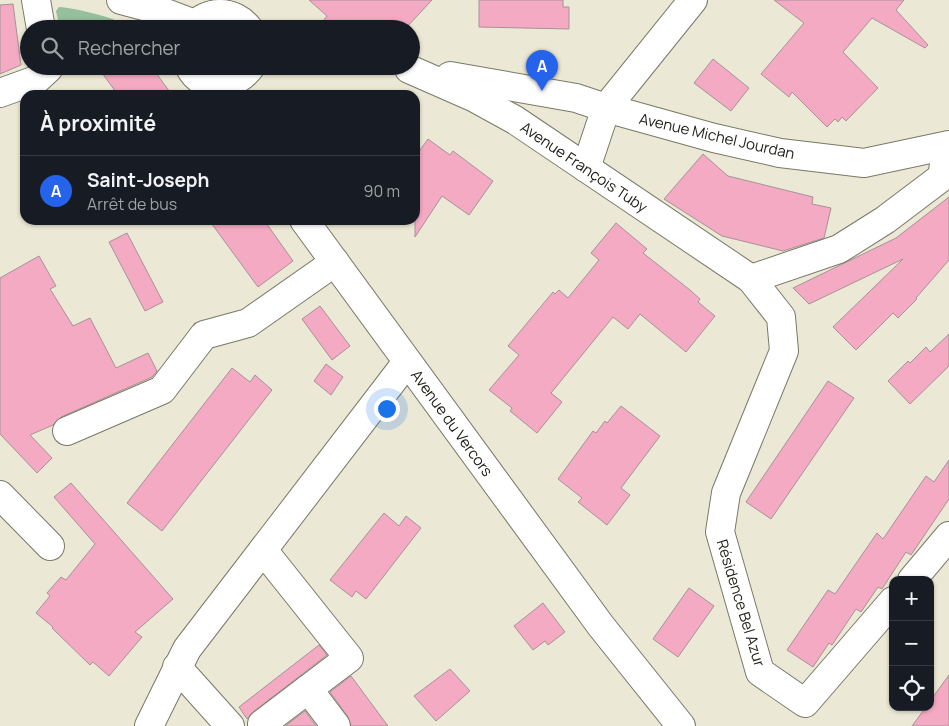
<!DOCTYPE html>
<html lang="fr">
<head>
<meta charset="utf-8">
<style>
  body { margin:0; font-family:Manrope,sans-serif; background:#20242c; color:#f1f3f6 }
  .controls { position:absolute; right:15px; bottom:15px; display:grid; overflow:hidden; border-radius:10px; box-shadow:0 1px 4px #0004 }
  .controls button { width:45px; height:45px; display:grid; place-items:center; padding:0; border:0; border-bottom:1px solid #363941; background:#171b24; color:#f1f3f6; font:25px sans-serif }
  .you { position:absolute; left:386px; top:408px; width:18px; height:18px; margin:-12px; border:4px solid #fff; border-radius:50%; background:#1a73e8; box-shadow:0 0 0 8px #1a73e833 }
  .badge { display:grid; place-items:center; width:32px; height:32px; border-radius:50%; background:#2563eb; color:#fff; font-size:16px; font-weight:700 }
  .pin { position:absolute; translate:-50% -41px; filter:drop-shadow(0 1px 2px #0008) }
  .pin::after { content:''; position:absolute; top:26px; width:18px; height:15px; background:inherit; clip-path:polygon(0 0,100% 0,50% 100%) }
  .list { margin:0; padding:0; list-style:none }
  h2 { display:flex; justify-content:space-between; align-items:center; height:65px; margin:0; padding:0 20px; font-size:21px }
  h2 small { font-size:16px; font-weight:400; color:#9ea1a6 }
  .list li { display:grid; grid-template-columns:32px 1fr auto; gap:15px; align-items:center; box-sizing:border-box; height:70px; padding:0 20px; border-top:1px solid #363941 }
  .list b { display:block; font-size:19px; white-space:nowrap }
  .list p { margin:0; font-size:16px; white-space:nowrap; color:#9ea1a6 }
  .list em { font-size:16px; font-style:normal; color:#9ea1a6 }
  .icon { flex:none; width:28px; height:28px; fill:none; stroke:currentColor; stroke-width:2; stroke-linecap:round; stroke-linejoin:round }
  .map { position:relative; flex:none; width:949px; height:726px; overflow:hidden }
  .search { position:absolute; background:#171b24; box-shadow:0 1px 4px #0004; left:20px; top:20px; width:400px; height:55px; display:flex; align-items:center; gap:12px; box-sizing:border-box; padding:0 18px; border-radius:28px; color:#9ea1a6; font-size:19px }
  .panel { position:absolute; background:#171b24; box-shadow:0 1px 4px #0004; left:20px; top:90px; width:400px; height:135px; border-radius:15px }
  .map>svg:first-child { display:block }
  .green { fill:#94c09c }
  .building { fill:#f4aac2; stroke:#a69298 }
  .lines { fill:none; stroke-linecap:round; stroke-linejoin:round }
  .minor-casing { stroke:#7a7867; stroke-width:30 }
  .minor { stroke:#fff; stroke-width:28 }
  .labels { text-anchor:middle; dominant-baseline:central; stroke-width:4.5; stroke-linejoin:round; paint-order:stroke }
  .street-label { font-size:15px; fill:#22211a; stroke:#fff }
</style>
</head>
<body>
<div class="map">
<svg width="949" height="726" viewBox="0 0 949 726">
  <rect width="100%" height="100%" fill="#ebe8d5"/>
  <path class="green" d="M59 7C75 8 118 18 129 27L60 29 56 11Z"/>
  <g class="building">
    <polygon points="309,0 432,0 405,29 349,29 323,21 327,16"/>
    <polygon points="479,0 563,0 563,7 569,7 569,29 479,27"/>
    <polygon points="774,0 904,0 896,10 928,45 925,48 872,18 843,52 878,88 846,121 842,117 838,122 835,119 827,127 792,92 789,97 761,74 804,23"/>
    <polygon points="13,4 21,65 0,74 0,5"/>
    <polygon points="713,59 749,88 731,111 694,83"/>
    <polygon points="97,66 151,66 172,95 118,95"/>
    <polygon points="428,139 450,155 453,151 493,181 469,215 442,196 415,237 415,157"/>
    <polygon points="703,154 728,176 813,197 812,204 831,208 824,238 783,251 722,236 664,199"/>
    <polygon points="949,197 949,260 916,298 917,299 898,318 893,313 856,350 833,327 903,259 809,304 793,288 896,238"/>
    <polygon points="209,220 264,220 293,261 258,287"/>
    <polygon points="616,223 647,249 643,253 690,290 700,299 698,302 715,316 686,352 640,314 628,329 613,317 551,393 562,402 537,433 510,411 512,408 489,390 519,355 508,346 553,292 555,294 559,290 568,298 599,260 591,253"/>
    <polygon points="127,233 163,302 145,311 109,242"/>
    <polygon points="39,256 56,286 50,289 73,326 90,318 116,368 148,353 157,371 152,377 61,417 53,425 30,435 52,458 37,473 0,434 0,278"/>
    <polygon points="320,306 350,346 332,360 302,319"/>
    <polygon points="949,334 949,366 910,404 888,381 908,361 910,363 926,347 930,352"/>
    <polygon points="326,364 343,377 331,395 314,381"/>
    <polygon points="232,368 250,382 255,375 272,390 162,531 127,503"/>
    <polygon points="828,381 854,398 771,519 746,502"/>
    <polygon points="621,406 660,436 621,488 630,495 607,525 578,502 582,498 558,479 593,431 596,433 605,421 607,423"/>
    <polygon points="949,460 949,499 911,555 906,552 882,589 878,587 861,612 856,609 832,645 829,643 813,667 787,650 828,590 835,594 877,533 883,539 926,476 934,482"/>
    <polygon points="71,483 173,599 135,632 142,637 109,676 93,662 90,665 52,628 53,627 36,613 50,596 47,593 61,577 66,580 95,544 54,497"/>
    <polygon points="384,513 399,526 406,516 421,528 366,599 356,591 352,597 330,580"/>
    <polygon points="689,588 714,606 678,657 653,639"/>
    <polygon points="543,603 565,632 548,645 545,641 533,650 514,626"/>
    <polygon points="319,645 327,655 253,712 247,719 239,707"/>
    <polygon points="450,669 470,691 436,721 414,696"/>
    <polygon points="949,675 949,726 912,726 926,707 930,707 930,701"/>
    <polygon points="351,676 368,699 388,726 351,726 348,717 330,692"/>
    <polygon points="305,711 316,726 285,726"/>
  </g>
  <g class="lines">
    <defs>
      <g id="minor">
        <polyline points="36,0 41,29"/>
        <polyline points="121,0 155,9 195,24"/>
        <path d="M191 29C206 9 234 9 249 29"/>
        <path d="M189 66C202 93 236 89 251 66"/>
        <polyline points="409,69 475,98 515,120 751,279 781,317 784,351 726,493 720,532 760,672 805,703 893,601"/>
        <polyline points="450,76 576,98 606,108 714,138 780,153 864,163 949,145"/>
        <polyline points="0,93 36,80 48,69 47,66"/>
        <polyline points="586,168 606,108 693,0"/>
        <polyline points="304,220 601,626 681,726"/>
        <polyline points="751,279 839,249 885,220 942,177 947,146"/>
        <polyline points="67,431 162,390 204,335 248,323 335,262"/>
        <polyline points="0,495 50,546"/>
        <polyline points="912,580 949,536"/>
        <polyline points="177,667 230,726"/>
        <polyline points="308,689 336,726"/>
        <polyline points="262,724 349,658 263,550"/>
        <polyline points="149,726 187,649 407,362"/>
      </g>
    </defs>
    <use href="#minor" class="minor-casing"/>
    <use href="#minor" class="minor"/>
  </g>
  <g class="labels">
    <g class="street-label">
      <text transform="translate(717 136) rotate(13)">Avenue Michel Jourdan</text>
      <text transform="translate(584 167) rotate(34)">Avenue François Tuby</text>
      <text transform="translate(452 423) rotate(54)">Avenue du Vercors</text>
      <text transform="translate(741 603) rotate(73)">Résidence Bel Azur</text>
    </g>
  </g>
</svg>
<div class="controls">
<button>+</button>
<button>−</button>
<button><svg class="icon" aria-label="locate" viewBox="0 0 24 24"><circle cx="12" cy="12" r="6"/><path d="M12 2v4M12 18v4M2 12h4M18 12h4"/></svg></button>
</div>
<div class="you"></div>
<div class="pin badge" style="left:542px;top:91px">A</div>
<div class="search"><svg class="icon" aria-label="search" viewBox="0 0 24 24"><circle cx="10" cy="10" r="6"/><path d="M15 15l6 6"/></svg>Rechercher</div>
<section class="panel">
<h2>À proximité<small></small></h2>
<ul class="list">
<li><span class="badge">A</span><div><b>Saint-Joseph</b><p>Arrêt de bus</p></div><em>90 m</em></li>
</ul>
</section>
</div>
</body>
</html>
